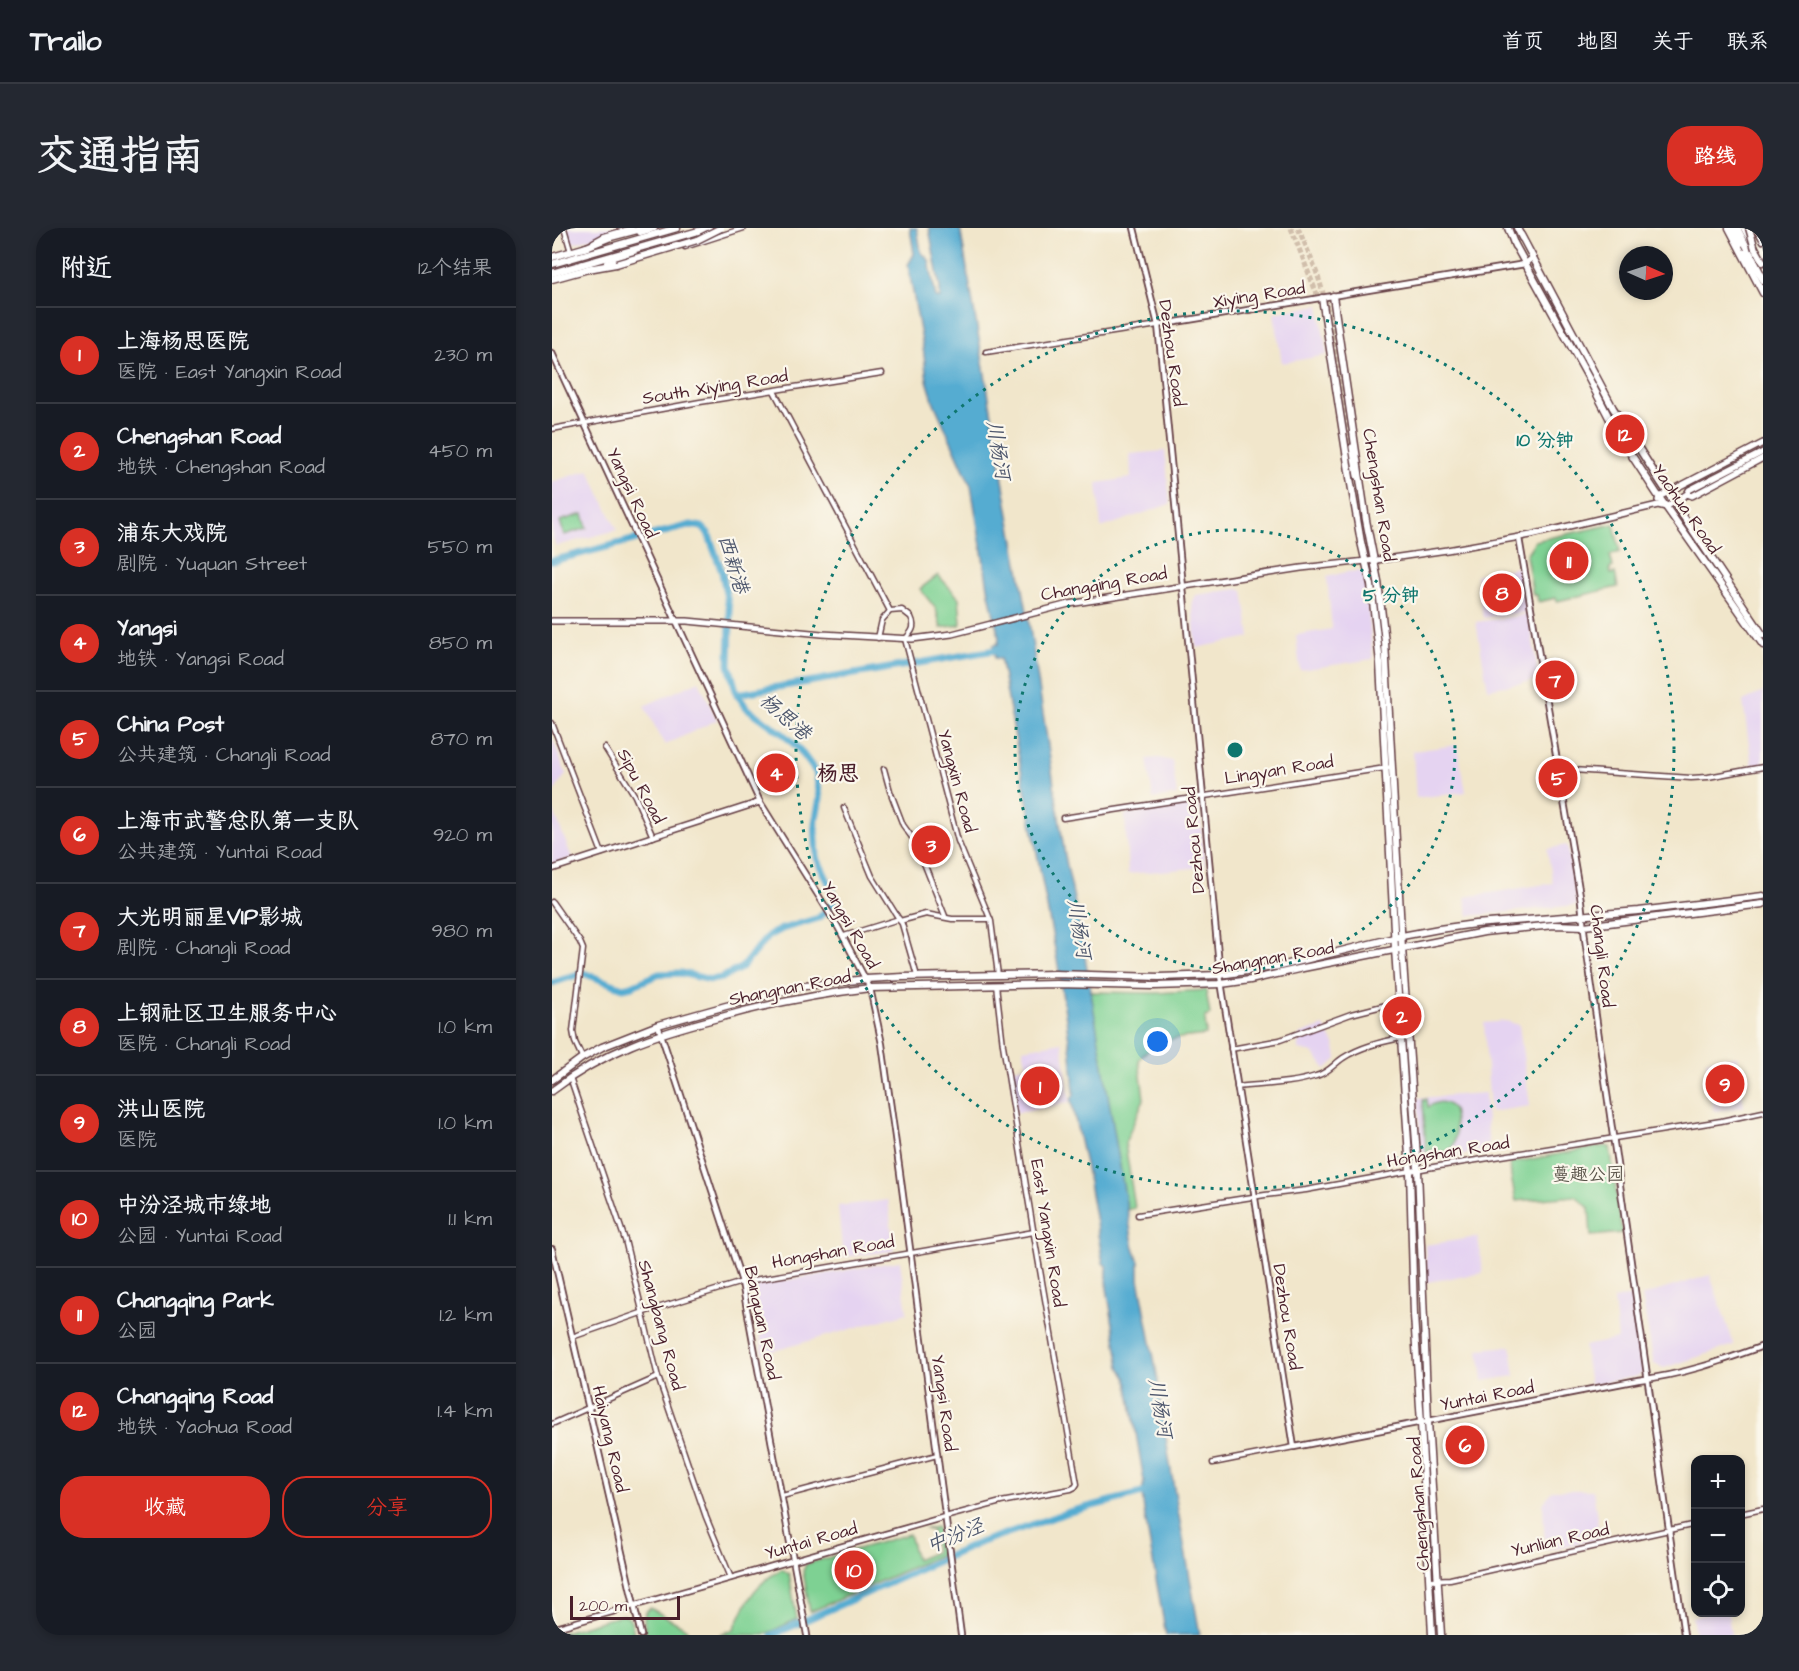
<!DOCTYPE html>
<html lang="zh">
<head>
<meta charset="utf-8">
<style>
  body { margin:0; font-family:"Architects Daughter","LXGW WenKai TC",sans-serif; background:#242831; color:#f1f3f6 }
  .controls { position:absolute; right:18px; bottom:18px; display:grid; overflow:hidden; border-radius:12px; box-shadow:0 3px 9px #0003 }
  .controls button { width:54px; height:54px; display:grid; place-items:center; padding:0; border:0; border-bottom:2px solid #363941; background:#171b24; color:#f1f3f6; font:30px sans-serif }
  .compass { position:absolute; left:1067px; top:18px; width:54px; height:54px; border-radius:50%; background:#171b24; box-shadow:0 3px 9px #0003; rotate:93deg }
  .scale { position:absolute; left:18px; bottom:15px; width:110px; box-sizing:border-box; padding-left:6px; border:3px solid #4a1f2b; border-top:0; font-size:16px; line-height:21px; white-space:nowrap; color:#4a1f2b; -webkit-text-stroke:4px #fbf7ec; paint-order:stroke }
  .you { position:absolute; left:606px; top:814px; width:21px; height:21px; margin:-15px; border:4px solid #fff; border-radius:50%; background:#1a73e8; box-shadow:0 0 0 9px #1a73e833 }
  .badge { display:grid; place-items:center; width:39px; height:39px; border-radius:50%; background:#d93025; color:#fff; font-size:20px; font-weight:700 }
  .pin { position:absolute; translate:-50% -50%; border:3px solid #fff; box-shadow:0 2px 6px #0006 }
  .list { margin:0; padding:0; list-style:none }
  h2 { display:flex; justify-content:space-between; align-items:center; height:78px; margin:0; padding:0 24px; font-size:26px }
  h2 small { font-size:20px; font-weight:400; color:#9ea1a6 }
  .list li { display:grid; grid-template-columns:39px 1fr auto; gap:18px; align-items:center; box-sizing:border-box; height:96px; padding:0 24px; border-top:2px solid #363941 }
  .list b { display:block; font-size:22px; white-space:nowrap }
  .list p { margin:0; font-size:20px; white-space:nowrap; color:#9ea1a6 }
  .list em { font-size:20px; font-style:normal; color:#9ea1a6 }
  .actions { display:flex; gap:12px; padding:18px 24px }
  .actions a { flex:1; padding:14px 0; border:2px solid #d93025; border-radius:24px; text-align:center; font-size:21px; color:#d93025 }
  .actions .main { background:#d93025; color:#fff }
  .icon { flex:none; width:33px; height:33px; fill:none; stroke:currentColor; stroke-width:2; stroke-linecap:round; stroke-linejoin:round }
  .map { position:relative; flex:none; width:1211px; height:1407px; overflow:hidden; border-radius:24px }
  header { display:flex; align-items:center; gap:36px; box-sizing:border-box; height:84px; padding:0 30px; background:#171b24; border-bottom:2px solid #363941 }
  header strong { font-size:28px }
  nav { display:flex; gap:33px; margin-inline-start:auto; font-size:21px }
  .intro { display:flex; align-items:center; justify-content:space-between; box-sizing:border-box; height:144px; padding:0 36px }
  h1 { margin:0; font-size:42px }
  .button { padding:15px 27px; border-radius:24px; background:#d93025; color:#fff; font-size:21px; font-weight:700 }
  main { display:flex; gap:36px; padding:0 36px }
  aside { flex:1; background:#171b24; border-radius:24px; box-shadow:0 3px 9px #0003 }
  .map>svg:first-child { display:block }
  .built { fill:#e5d3f1 }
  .green { fill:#7ed193; stroke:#64785f; stroke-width:1.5 }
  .water { fill:#54acd1; stroke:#4f667e; stroke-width:1.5 }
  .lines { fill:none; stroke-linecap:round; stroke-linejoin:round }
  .river { stroke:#54acd1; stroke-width:7 }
  .secondary-tunnel { stroke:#d0beab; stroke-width:5; stroke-dasharray:5 2.5; stroke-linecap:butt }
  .minor-casing { stroke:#633d43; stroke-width:7 }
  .tertiary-casing { stroke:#633d43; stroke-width:8 }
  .secondary-casing { stroke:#633d43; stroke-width:8 }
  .primary-casing { stroke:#633d43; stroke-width:9 }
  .trunk-casing { stroke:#633d43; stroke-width:9 }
  .minor { stroke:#fff; stroke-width:4 }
  .tertiary { stroke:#fff; stroke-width:4.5 }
  .secondary { stroke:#fff; stroke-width:5 }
  .primary { stroke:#fff; stroke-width:6 }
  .trunk { stroke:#fff; stroke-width:6 }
  .trunk-bridge-casing { stroke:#633d43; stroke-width:9; stroke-linecap:butt }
  .trunk-bridge { stroke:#fff; stroke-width:6 }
  .ring { fill:none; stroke:#0f766e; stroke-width:3; stroke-dasharray:3 6 }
  .labels { text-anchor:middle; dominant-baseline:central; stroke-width:4.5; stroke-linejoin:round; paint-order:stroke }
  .street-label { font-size:18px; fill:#4a1f2b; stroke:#fbf7ec }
  .park-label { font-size:18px; fill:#5a544a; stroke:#fbf7ec }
  .water-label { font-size:20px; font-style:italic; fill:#4e576d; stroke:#fbf7ec }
  .quarter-label { font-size:21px; font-weight:bold; fill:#4a1f2b; stroke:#fbf7ec }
  .centre { fill:#0f766e; stroke:#fbf7ec; stroke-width:3 }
  .ring-label { font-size:18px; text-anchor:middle; font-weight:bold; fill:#0f766e; stroke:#fbf7ec; stroke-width:4.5; stroke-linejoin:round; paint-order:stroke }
</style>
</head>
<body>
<header>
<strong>Trailo</strong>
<nav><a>首页</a><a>地图</a><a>关于</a><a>联系</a></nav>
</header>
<div class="intro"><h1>交通指南</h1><a class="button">路线</a></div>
<main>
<aside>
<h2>附近<small>12个结果</small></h2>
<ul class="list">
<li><span class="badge">1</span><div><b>上海杨思医院</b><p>医院 · East Yangxin Road</p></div><em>230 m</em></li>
<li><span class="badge">2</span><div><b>Chengshan Road</b><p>地铁 · Chengshan Road</p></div><em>450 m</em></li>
<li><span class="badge">3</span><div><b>浦东大戏院</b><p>剧院 · Yuquan Street</p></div><em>550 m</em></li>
<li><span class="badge">4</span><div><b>Yangsi</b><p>地铁 · Yangsi Road</p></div><em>850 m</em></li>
<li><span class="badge">5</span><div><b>China Post</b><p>公共建筑 · Changli Road</p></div><em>870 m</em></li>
<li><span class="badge">6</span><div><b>上海市武警总队第一支队</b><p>公共建筑 · Yuntai Road</p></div><em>920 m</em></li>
<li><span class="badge">7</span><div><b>大光明丽星VIP影城</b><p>剧院 · Changli Road</p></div><em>980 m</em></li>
<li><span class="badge">8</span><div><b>上钢社区卫生服务中心</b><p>医院 · Changli Road</p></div><em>1.0 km</em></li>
<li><span class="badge">9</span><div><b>洪山医院</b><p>医院</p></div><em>1.0 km</em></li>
<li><span class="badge">10</span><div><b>中汾泾城市绿地</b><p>公园 · Yuntai Road</p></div><em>1.1 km</em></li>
<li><span class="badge">11</span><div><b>Changqing Park</b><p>公园</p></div><em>1.2 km</em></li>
<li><span class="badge">12</span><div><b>Changqing Road</b><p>地铁 · Yaohua Road</p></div><em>1.4 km</em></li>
</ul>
<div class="actions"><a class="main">收藏</a><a>分享</a></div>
</aside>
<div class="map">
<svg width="1211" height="1407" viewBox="0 0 1211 1407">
  <rect width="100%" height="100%" fill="#fbf7ec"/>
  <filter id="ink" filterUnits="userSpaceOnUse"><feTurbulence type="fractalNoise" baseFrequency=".0167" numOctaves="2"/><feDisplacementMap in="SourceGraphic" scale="12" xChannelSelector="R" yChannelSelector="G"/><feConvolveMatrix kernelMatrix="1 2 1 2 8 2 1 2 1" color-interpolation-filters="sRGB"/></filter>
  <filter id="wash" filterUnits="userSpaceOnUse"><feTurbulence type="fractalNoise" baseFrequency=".008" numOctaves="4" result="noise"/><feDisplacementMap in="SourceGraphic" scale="24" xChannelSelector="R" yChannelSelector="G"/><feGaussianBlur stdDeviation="1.35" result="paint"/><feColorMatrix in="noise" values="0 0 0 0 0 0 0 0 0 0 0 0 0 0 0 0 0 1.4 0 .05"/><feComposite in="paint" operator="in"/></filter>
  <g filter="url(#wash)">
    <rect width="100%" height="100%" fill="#f1e6cb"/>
    <g class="built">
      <polygon points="15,0 74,0 22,15 18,12"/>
      <polygon points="767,77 775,127 730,135 722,85"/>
      <polygon points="613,223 618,276 549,300 545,255 579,250 578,226"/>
      <polygon points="37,242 65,302 4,318 0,307 0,254"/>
      <polygon points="968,339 975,384 931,390 924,347"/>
      <polygon points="807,343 813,347 821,431 748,442 744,407 780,401 775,349 794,344"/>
      <polygon points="686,361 691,363 698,409 644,420 640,375 644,367"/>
      <polygon points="977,386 987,452 936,461 924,394"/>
      <polygon points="147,453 165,492 113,517 92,478"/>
      <polygon points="1211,464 1211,536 1200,538 1191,473"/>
      <polygon points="0,509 14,546 0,567"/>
      <polygon points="905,517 914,564 864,570 861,523"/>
      <polygon points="607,530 620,533 625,567 601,571 595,531"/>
      <polygon points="641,575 647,576 653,639 576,646 573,586"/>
      <polygon points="0,579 20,630 0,637"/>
      <polygon points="1015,617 1025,677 917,688 913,669 1001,655 995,621"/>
      <polygon points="954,793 967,797 978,878 938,884 932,795"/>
      <polygon points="772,798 783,818 785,831 774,841 761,825 747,822 747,807"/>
      <polygon points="510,814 518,874 465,885 457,841 475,838 471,821"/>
      <polygon points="1185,828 1192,879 1162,883 1154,833"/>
      <polygon points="933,865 937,922 881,932 873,929 869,922 866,870"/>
      <polygon points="336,972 342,1023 291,1029 286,978"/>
      <polygon points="926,1009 931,1045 875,1054 873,1017"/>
      <polygon points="348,1033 355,1085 211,1126 202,1066 203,1061 207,1057"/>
      <polygon points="1158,1047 1182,1117 1112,1140 1102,1136 1090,1068"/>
      <polygon points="1080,1068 1092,1142 1087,1148 1038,1157 1032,1118 1066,1111 1062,1071"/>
      <polygon points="959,1118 963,1148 931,1153 927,1121"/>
      <polygon points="1000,1262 1041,1262 1048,1311 993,1322 991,1276"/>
      <polygon points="1163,1384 1176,1385 1179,1407 1143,1407 1140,1389"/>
    </g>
    <g class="green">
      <polygon points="31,286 35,300 12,307 8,293"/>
      <polygon points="1062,296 1068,324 1058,327 1061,339 1058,340 1059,346 1063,345 1066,359 1005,373 1004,370 986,374 985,367 981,367 974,327 983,313"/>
      <polygon points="386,347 407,370 409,395 408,397 389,400 384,381 368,361"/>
      <path d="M654 762 658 787 653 789 654 807C626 811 605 808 587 832L592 871 573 915 583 980 575 982 538 764 604 765Z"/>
      <path d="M875 871 876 879C885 873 894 872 901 881 905 900 909 935 878 921V925H874L871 872Z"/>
      <polygon points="1051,918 1058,919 1070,1005 1039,1008 1037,980 1024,968 964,973 959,949 958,935"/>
      <polygon points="384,1299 386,1302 390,1326 258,1384 251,1343 254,1336 357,1306 364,1332 383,1324 380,1303 374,1301"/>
      <path d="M230 1341 237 1346 245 1391 212 1407H167L182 1401C196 1372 200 1358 230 1341Z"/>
      <path d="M98 1380 134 1400 137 1407H95C93 1397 88 1386 98 1380Z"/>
      <path d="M70 1387C81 1388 80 1398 82 1407H2Z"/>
    </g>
    <polygon class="water" points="358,0 365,0 369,24 377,32 384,70 388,70 388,60 377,0 408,0 457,287 477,394 513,628 529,705 581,1016 587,1034 587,1051 604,1141 618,1237 648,1407 614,1407 592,1283 590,1265 592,1253 575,1151 568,1139 555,1060 555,1039 551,1035 537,954 519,872 522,866 519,825 506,737 449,434 448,431 443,430 441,417 446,416 447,410 437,365 419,258 382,175 375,152 371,119 356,37 362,26"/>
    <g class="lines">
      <g class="river">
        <polyline points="0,333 139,297 150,299 156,305 170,344 178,386 177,437 185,466 195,480 231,506 247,521 264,544 268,570 263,595 265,630 283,668 282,674 267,690 230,701 216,708 189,740 169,750 159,752 129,745 107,746 80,758 71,760 31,745 0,755"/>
        <polyline points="185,466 449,421"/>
        <polyline points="220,1407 429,1314 517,1284 598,1263"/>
      </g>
    </g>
  </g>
  <g filter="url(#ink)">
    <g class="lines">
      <g class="secondary-tunnel">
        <polyline points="739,0 768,74"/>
        <path d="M746 0C755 21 765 42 771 65 785 115 792 167 800 219"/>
      </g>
      <defs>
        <g id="minor">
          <polyline points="12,0 19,24"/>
          <polyline points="1204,0 1211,13"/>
          <polyline points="41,14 52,8 80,0"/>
          <polyline points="133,19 192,0"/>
          <polyline points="434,124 606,97"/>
          <polyline points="222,163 338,383"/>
          <polyline points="0,201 148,174 330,145"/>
          <path d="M326 410 330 392 338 383 350 382 359 389C364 399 360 404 353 411L406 613 439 693 446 747"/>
          <polyline points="0,495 50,625"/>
          <polyline points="53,520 83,568 101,609"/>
          <polyline points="332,541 338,563 351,597 364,615 393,688"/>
          <polyline points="1006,541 1139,550 1156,549 1211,539"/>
          <polyline points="292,580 320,648 350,696 365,748"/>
          <polyline points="511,590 840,539"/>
          <polyline points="0,674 28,714 31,721 21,803 23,814 30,829"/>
          <polyline points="348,693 374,686 400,691 438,691"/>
          <polyline points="292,708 347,691"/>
          <polyline points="679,821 728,812 799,786 846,774"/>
          <polyline points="18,850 73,1012 106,1149 154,1289 179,1350"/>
          <path d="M685 859C711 856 740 856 764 848 776 845 782 836 791 830 808 819 829 814 848 810"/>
          <polyline points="586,987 713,967 754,962 875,940 1169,893 1211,884"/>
          <polyline points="20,1109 89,1085 190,1054 482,1004"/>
          <polyline points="0,1196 106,1149"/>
          <polyline points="661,1235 742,1219"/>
          <polyline points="230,1268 385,1227"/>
          <polyline points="1188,1286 1211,1281"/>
          <polyline points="393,1289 449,1274 519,1261 523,1259 525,1256 484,1019 451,817 444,757"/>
          <polyline points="878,1352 898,1351 1144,1296"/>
        </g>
        <g id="tertiary">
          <path d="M582 0 606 97 668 747 742 1219 1086 1152C1130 1147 1170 1133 1211 1118"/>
          <polyline points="1181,0 1189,16"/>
          <polyline points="1193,24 1211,53"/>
          <polyline points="606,97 973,36 981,29"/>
          <polyline points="0,125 208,574 286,699 318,760 330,816 348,945 409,1407"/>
          <polyline points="967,310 1029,673 1033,711 1132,1407"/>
          <polyline points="0,641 208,574"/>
          <polyline points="106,797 190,1054 255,1407"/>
          <polyline points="0,1021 89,1407"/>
          <polyline points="0,1401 393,1289"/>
        </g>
        <g id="secondary">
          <polyline points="800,219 805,248"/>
          <polyline points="1135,266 1137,262 1211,224"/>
          <polyline points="1106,272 1107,269 1211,215"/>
          <polyline points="0,393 135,393 270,406 360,411 400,406 517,376 749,340 833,331 895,322 979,307 1106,277 1114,279 1135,266 1140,268 1211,230"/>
        </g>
        <g id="primary">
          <polyline points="88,4 102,0"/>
          <polyline points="969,7 1061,180 1109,255 1211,407"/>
          <polyline points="962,15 1036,149 1065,205 1107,269 1211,417"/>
          <polyline points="0,29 35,19"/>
          <polyline points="55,35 83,27"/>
          <polyline points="0,51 40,40"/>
          <polyline points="781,68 814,292 826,353 833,414 850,720 866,942 876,1193 889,1407"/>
          <polyline points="770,70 799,256 809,314 819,357 828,435 843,721 858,943 862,1087 869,1195 880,1407"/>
          <polyline points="0,852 30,830 50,819 106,797 174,778 253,758 314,751 351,749 503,746 607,749 668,747 728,738 850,708 887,701 923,696 1087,683 1211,668"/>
          <path d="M0 863C52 823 103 806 166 790 216 776 266 766 318 760L504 756 602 758 669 756 698 752 751 740 932 704 1002 697 1032 698 1211 676"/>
        </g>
        <g id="trunk">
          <polyline points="956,0 963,18"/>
          <polyline points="965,0 970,10"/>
          <polyline points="1177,0 1211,65"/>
          <polyline points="1185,0 1211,50"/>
          <polyline points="1192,0 1211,34"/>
          <polyline points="32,20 59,9 93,0"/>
          <polyline points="0,36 125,0"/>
          <polyline points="36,41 64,36"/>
          <polyline points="0,45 157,0"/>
        </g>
      </defs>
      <use href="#minor" class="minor-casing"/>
      <use href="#tertiary" class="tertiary-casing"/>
      <use href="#secondary" class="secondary-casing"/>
      <use href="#primary" class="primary-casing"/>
      <use href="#trunk" class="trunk-casing"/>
      <use href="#minor" class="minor"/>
      <use href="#tertiary" class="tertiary"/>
      <use href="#secondary" class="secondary"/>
      <use href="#primary" class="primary"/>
      <use href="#trunk" class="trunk"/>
      <defs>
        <g id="trunk-bridge">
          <polyline points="1197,0 1203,21"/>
          <polyline points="64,36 145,12 169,0"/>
        </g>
      </defs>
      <use href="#trunk-bridge" class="trunk-bridge-casing"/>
      <use href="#trunk-bridge" class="trunk-bridge"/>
    </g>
  </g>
  <g class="ring">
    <circle cx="683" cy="522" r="220"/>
    <circle cx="683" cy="522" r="439"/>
  </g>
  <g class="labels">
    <g class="street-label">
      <text transform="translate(707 67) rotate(-9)">Xiying Road</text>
      <text transform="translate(620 125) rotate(82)">Dezhou Road</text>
      <text transform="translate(163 159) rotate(-9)">South Xiying Road</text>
      <text transform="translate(80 265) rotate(65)">Yangsi Road</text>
      <text transform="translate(827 267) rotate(81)">Chengshan Road</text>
      <text transform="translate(1134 281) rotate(55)">Yaohua Road</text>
      <text transform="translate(552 356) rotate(-10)">Changqing Road</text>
      <text transform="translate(727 542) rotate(-9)">Lingyan Road</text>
      <text transform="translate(405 553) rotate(75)">Yangxin Road</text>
      <text transform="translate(89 558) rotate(62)">Sipu Road</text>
      <text transform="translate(642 612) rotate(-95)">Dezhou Road</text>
      <text transform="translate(298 697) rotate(60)">Yangsi Road</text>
      <text transform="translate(1050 728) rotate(83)">Changli Road</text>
      <text transform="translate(721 730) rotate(-10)">Shangnan Road</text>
      <text transform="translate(238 760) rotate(-11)">Shangnan Road</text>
      <text transform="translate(896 924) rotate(-9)">Hongshan Road</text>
      <text transform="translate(496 1005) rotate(81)">East Yangxin Road</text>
      <text transform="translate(281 1024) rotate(-10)">Hongshan Road</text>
      <text transform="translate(735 1089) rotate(81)">Dezhou Road</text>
      <text transform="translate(210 1095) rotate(78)">Banquan Road</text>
      <text transform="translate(109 1097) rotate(75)">Shangbang Road</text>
      <text transform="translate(935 1168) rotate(-11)">Yuntai Road</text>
      <text transform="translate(392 1175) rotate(82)">Yangsi Road</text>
      <text transform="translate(58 1211) rotate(77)">Haiyang Road</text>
      <text transform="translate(867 1276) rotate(-94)">Chengshan Road</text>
      <text transform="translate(1008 1312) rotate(-13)">Yunlian Road</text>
      <text transform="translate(259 1313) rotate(-16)">Yuntai Road</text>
    </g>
    <g class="park-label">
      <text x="1036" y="946">蔓趣公园</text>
    </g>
    <g class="water-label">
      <text transform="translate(446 222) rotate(80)">川杨河</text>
      <text transform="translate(181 336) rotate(73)">西新港</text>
      <text transform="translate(233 489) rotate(41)">杨思港</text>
      <text transform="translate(527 701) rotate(80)">川杨河</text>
      <text transform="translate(608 1180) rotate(80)">川杨河</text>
      <text transform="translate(403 1308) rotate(-22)">中汾泾</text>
    </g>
    <g class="quarter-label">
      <text x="286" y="545">杨思</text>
    </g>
  </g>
  <circle cx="683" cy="522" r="9" class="centre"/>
  <g class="ring-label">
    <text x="993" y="218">10 分钟</text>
    <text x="839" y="373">5 分钟</text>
  </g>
</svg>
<div class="controls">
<button>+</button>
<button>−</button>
<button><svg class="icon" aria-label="locate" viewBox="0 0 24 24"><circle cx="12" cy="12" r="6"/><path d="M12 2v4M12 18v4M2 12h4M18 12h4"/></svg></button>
</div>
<svg class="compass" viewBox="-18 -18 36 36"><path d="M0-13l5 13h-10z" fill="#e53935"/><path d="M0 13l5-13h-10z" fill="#9ea1a6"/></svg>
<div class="scale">200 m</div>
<div class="you"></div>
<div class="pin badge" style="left:488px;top:858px">1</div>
<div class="pin badge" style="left:850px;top:788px">2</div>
<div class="pin badge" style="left:379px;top:617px">3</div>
<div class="pin badge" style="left:224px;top:545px">4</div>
<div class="pin badge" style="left:1006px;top:550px">5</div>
<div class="pin badge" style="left:913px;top:1217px">6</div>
<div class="pin badge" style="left:1003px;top:452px">7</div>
<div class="pin badge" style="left:950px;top:365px">8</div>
<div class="pin badge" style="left:1173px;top:856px">9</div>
<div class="pin badge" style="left:302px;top:1342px">10</div>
<div class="pin badge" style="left:1017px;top:333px">11</div>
<div class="pin badge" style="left:1073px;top:206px">12</div>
</div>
</main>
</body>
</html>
